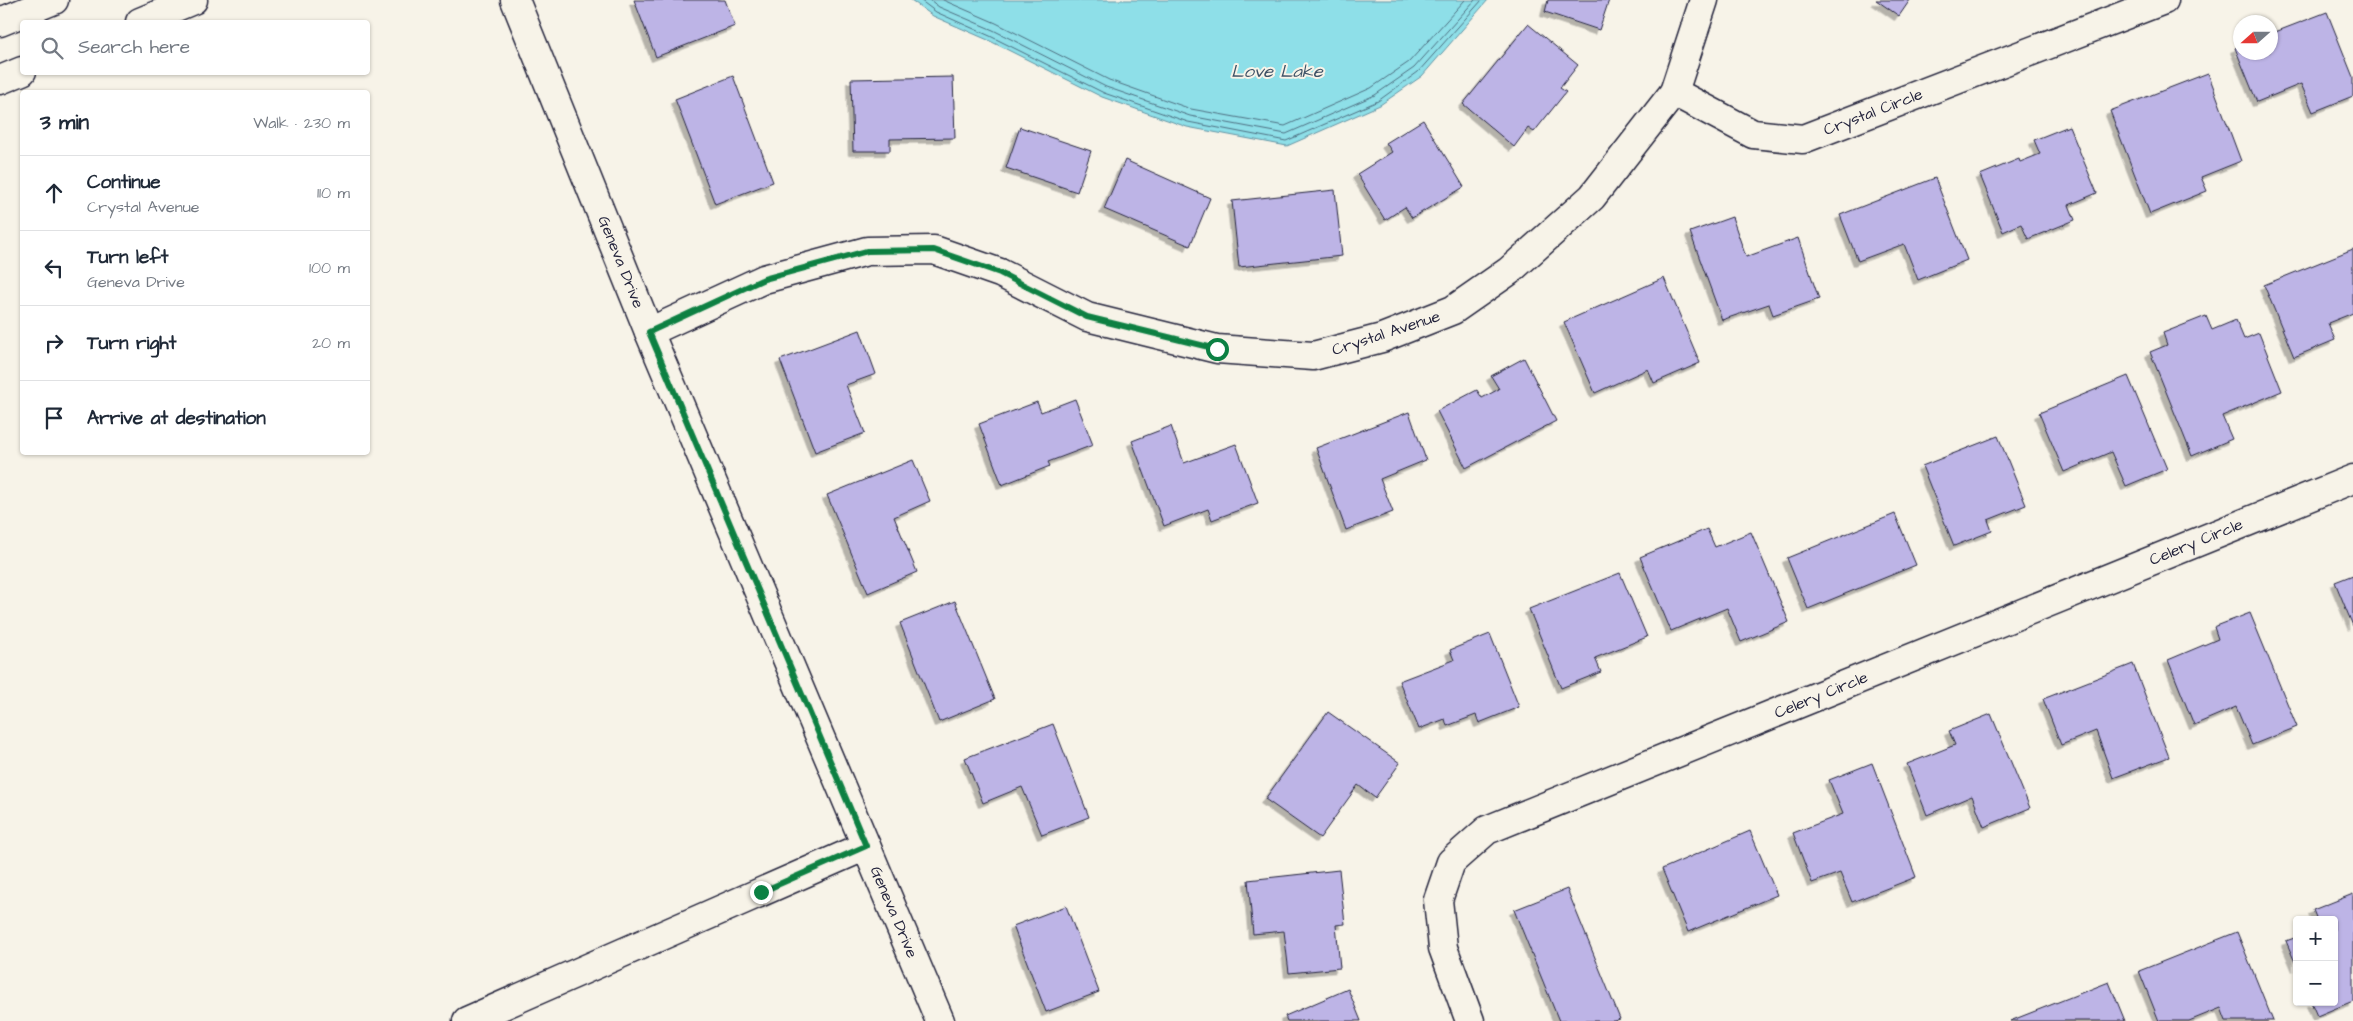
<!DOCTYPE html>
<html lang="en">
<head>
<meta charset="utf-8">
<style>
  body { margin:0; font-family:"Architects Daughter",sans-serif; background:#f2f2f3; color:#1f2937 }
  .controls { position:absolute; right:15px; bottom:15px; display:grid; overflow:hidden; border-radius:5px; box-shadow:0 1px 4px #0004 }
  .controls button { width:45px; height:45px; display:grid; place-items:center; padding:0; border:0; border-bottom:1px solid #e0e1e3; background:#fff; color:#1f2937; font:25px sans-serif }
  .compass { position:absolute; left:2233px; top:15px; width:45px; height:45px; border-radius:50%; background:#fff; box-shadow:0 1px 4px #0004; rotate:249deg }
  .stop { position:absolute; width:15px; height:15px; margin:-11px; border:4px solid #0b8043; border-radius:50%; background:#fff }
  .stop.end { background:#0b8043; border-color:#fff; box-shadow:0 1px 5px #0008 }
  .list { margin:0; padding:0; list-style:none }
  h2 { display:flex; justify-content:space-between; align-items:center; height:65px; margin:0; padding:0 20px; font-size:21px }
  h2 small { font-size:16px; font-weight:400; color:#747a83 }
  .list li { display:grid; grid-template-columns:32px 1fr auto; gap:15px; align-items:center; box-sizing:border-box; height:75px; padding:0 20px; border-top:1px solid #e0e1e3 }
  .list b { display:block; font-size:19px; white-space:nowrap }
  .list p { margin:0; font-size:16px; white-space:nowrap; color:#747a83 }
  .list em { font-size:16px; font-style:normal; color:#747a83 }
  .icon { flex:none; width:28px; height:28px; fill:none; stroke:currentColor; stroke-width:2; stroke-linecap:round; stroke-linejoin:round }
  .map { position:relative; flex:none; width:2353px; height:1021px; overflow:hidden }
  .search { position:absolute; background:#fff; box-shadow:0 1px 4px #0004; left:20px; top:20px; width:350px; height:55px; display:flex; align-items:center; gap:12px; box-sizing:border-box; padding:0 18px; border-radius:5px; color:#747a83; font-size:19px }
  .panel { position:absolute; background:#fff; box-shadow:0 1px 4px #0004; left:20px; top:90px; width:350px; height:365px; border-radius:5px }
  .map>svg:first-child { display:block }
  .water { fill:#8edfe8; stroke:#6393a3 }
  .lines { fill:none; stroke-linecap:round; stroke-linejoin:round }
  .shore { stroke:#4d6e80; stroke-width:1 }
  .building { fill:#bdb4e6; stroke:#22223b; filter:url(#shadow) }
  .minor-casing { stroke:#22223b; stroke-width:31 }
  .major-casing { stroke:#22223b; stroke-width:31 }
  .minor { stroke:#f7f3e8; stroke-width:28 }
  .major { stroke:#f7f3e8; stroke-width:28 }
  .route { stroke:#0b8043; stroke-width:6 }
  .labels { text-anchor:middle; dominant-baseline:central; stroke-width:4; stroke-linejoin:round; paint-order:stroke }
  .street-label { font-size:16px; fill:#22223b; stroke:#f7f3e8 }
  .water-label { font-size:18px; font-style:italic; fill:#3d5166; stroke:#f7f3e8 }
</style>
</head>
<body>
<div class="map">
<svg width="2353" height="1021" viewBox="0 0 2353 1021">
  <defs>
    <filter id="shadow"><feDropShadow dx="-4.5" dy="4.5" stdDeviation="0" flood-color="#0004"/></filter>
  </defs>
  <rect width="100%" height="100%" fill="#f7f3e8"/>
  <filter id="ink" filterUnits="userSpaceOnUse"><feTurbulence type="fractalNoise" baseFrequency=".02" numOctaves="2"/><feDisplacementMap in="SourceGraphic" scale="10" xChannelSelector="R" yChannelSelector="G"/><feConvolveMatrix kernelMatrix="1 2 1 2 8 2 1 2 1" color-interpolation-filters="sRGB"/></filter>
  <g filter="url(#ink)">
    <polygon class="water" points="911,0 1488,0 1422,76 1380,105 1287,146 1187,127 1102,97 988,40 933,16"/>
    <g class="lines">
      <g class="shore">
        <polyline points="920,0 936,12 990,36 1104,93 1188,122 1286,141 1378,101 1418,72 1482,0"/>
        <polyline points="930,0 939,7 993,30 1106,87 1190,116 1286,134 1375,95 1414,68 1475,0"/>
        <polyline points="943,0 996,23 1109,80 1191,109 1285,126 1371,88 1409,62 1465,0"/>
      </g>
    </g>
    <g class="building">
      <polygon points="634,0 725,0 735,26 656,57"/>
      <polygon points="1548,0 1609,0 1599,30 1545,12"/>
      <polygon points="1876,0 1910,0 1899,16"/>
      <polygon points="2327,12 2353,77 2353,96 2313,112 2301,84 2257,102 2235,48 2240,46 2240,52 2270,52 2270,34"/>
      <polygon points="1528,24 1578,65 1560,88 1566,92 1534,132 1528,128 1514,147 1463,104"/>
      <polygon points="2208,73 2241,161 2201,177 2207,191 2150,214 2110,111"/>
      <polygon points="733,76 773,182 715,204 675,99"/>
      <polygon points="953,77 955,138 890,139 890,151 853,151 851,79"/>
      <polygon points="1423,120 1464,187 1412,218 1405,207 1385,220 1357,174 1392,152 1386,143"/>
      <polygon points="2069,126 2097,193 2069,205 2075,220 2028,239 2021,224 2003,232 1980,175 2019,159 2020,162 2040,154 2034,140"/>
      <polygon points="1020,127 1091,151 1077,192 1006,168"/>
      <polygon points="1125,160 1210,198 1190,246 1104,209"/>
      <polygon points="1935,178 1967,260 1918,280 1904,244 1858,261 1840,215"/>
      <polygon points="1335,190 1342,256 1239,267 1232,201"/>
      <polygon points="1732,217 1746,257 1798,238 1819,299 1773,315 1769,304 1722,320 1690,232"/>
      <polygon points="2353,249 2353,313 2328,323 2335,340 2294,357 2264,285"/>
      <polygon points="1664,278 1700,363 1654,383 1648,369 1595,393 1564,322"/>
      <polygon points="2206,316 2212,330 2236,320 2244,339 2259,333 2282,391 2222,416 2232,439 2192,456 2150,352 2167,345 2163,333"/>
      <polygon points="860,330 876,374 846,385 865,433 815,452 780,360"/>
      <polygon points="1524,358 1556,421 1466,468 1437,411 1477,390 1482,398 1499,389 1491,376"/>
      <polygon points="2128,376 2167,469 2126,486 2111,452 2064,472 2039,413"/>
      <polygon points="1075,399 1093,445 1048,462 1050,466 1002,485 979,424 1037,402 1041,412"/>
      <polygon points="1409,412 1426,460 1380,479 1393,512 1346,530 1316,448"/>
      <polygon points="1171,426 1184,463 1236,444 1258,503 1212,520 1208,509 1164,526 1132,441"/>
      <polygon points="1998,436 2026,505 1988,520 1992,531 1954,546 1922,466"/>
      <polygon points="913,460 930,501 894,517 917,572 868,593 827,495"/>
      <polygon points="1895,514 1916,565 1808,609 1787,558"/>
      <polygon points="1707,529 1715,547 1751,532 1789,622 1741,642 1727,608 1671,631 1640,557"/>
      <polygon points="1620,573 1647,637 1595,658 1601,672 1561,688 1529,609"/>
      <polygon points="2353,575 2353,626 2335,582"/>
      <polygon points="955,601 995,699 939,722 900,623"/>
      <polygon points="2250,613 2297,727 2252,745 2236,707 2194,725 2168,660 2218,639 2214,627"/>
      <polygon points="1490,634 1519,707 1479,723 1476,715 1447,726 1445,719 1419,729 1399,681 1454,660 1450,650"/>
      <polygon points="2133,664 2169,757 2113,778 2096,731 2061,745 2043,699"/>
      <polygon points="1328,712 1400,763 1375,798 1358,785 1320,838 1265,799"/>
      <polygon points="1991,714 2030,808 1984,827 1972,796 1927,815 1907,764 1955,745 1949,731"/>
      <polygon points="1053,724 1089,817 1042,835 1022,787 983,803 965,758"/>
      <polygon points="1872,763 1916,877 1852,902 1840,873 1812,883 1793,833 1843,814 1829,780"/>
      <polygon points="1750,831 1777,895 1688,932 1662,869"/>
      <polygon points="1339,870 1345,924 1336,925 1340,968 1289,973 1284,931 1253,934 1248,880"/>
      <polygon points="1567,889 1620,1019 1614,1021 1559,1021 1514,910"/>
      <polygon points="2353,894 2353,1001 2317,1016 2311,1002 2334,1002 2334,920 2317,920 2313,910"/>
      <polygon points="1066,906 1099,992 1046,1012 1013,926"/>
      <polygon points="2237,932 2273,1021 2226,1021 2221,1008 2189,1021 2159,1021 2139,971"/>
      <polygon points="2297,937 2297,967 2286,941"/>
      <polygon points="2109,982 2125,1021 2010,1021"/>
      <polygon points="1348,989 1361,1021 1287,1021 1285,1016"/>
    </g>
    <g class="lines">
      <defs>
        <g id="minor">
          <polyline points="1704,0 1674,92 1753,134 1803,139 2164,0"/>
          <polyline points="0,22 54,0"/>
          <polyline points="140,22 193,0"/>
          <polyline points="0,80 22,71"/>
          <polyline points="649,332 764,279 867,251 934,250 1000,273 1087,317 1217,349 1313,356 1382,338 1453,310 1509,271 1592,197 1674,92"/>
          <polyline points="467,1021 866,846"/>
          <polyline points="1470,1021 1443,948 1438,900 1451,862 1487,830 2353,479"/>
        </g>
        <polyline id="major" points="515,0 649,332 940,1021"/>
      </defs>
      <use href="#minor" class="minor-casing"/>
      <use href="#major" class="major-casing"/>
      <use href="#minor" class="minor"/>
      <use href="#major" class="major"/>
    </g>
  </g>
  <g class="lines" filter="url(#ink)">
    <polyline class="route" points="761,892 866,846 649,332 764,279 867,251 934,250 1000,273 1087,317 1217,349"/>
  </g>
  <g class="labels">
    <g class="street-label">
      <text transform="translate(1873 112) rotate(-21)">Crystal Circle</text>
      <text transform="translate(621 262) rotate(68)">Geneva Drive</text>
      <text transform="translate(1386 333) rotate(-18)">Crystal Avenue</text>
      <text transform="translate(2196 542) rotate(-22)">Celery Circle</text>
      <text transform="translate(1821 695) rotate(-22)">Celery Circle</text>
      <text transform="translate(894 912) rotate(67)">Geneva Drive</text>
    </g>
    <g class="water-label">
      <text x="1277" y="71">Love Lake</text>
    </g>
  </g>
</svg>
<div class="controls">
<button>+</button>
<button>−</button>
</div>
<svg class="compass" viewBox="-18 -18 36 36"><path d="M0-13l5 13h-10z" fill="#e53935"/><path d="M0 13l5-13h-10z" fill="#747a83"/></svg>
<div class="stop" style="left:1217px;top:349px"></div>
<div class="stop end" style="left:761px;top:892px"></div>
<div class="search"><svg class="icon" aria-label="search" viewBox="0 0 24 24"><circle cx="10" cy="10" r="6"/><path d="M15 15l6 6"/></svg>Search here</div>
<section class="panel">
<h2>3 min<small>Walk · 230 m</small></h2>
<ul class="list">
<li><svg class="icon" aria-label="ahead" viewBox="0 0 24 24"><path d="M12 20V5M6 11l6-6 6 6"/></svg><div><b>Continue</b><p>Crystal Avenue</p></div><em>110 m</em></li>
<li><svg class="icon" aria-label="left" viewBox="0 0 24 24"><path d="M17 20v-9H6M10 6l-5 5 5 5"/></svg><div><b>Turn left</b><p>Geneva Drive</p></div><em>100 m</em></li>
<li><svg class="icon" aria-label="right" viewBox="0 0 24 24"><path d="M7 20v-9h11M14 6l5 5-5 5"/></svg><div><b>Turn right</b></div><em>20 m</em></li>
<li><svg class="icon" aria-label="arrive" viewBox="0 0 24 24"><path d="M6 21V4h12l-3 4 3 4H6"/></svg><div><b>Arrive at destination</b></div></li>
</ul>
</section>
</div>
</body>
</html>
